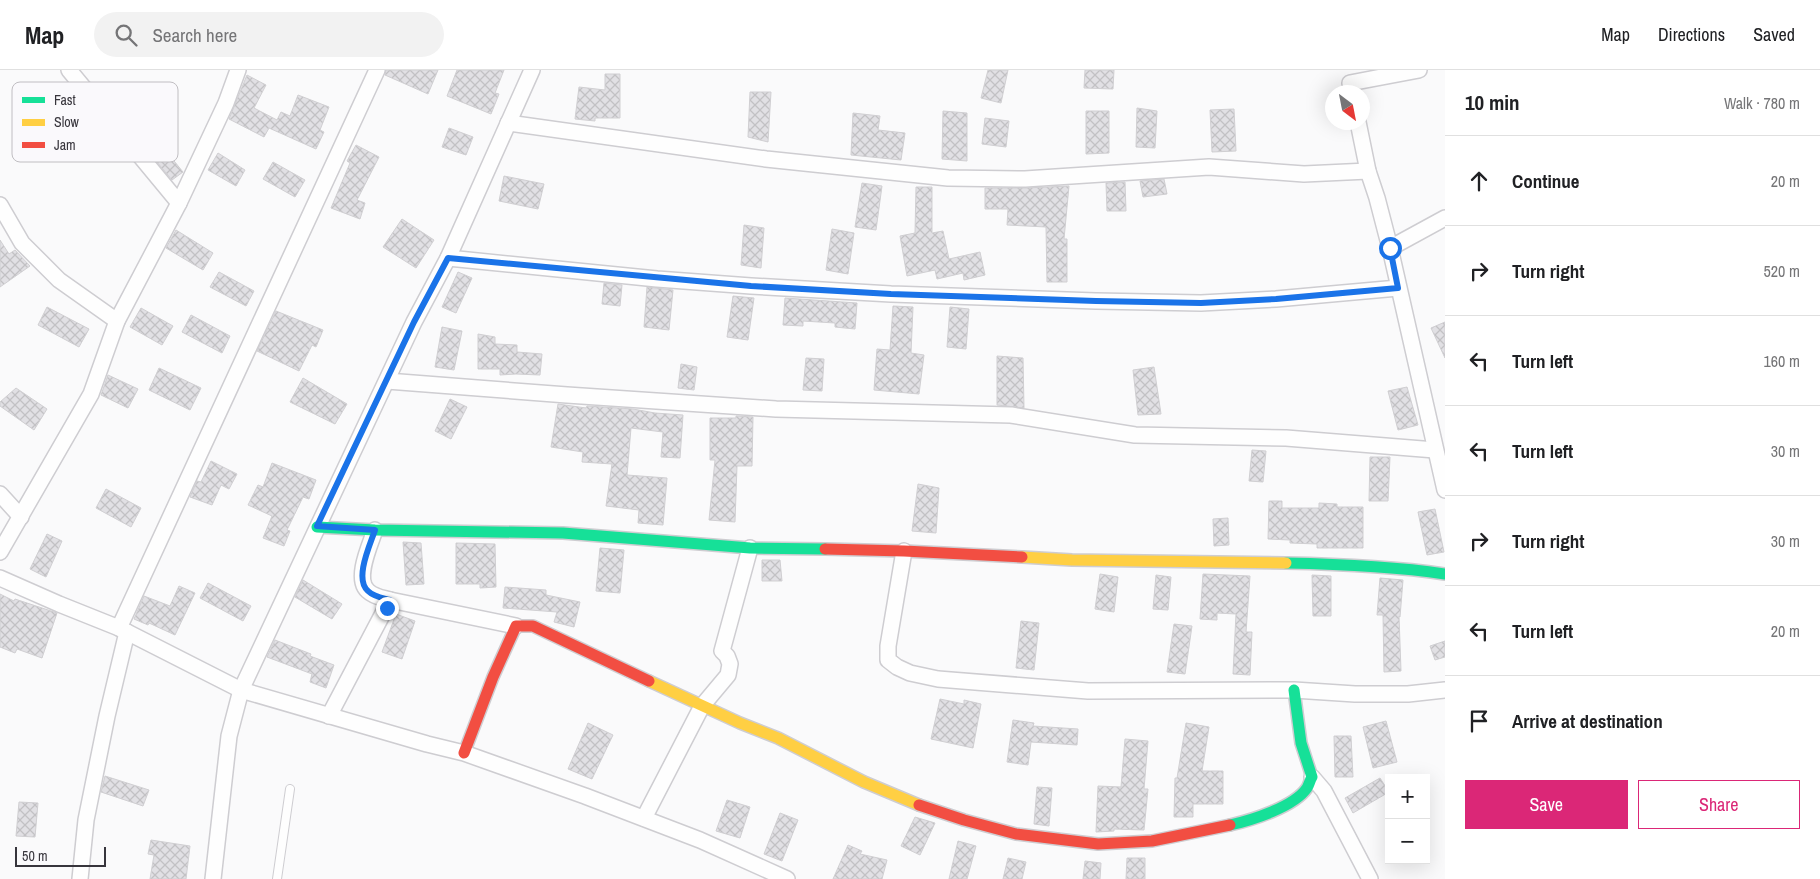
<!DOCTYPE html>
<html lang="en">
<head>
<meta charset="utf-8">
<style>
  body { margin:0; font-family:"Archivo Narrow",sans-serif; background:#f2f2f2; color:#202124 }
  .controls { position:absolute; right:15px; bottom:15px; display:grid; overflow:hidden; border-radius:0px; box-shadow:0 5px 20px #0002 }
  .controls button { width:45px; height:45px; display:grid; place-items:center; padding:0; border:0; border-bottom:1px solid #e0e0e0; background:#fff; color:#202124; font:25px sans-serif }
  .compass { position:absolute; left:1325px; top:15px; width:45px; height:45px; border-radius:50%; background:#fff; box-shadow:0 5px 20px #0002; rotate:148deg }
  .scale { position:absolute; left:15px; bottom:12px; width:91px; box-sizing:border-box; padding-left:5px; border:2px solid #37353c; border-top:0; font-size:14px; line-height:18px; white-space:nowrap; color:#37353c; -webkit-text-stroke:4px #faf9fc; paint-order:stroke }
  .stop { position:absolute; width:15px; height:15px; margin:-11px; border:4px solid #1a73e8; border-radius:50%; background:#fff }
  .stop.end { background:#1a73e8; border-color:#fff; box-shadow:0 1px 5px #0008 }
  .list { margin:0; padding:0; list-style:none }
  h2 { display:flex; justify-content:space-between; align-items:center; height:65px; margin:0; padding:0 20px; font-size:21px }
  h2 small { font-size:16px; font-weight:400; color:#757577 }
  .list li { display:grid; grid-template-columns:32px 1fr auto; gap:15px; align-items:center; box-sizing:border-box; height:90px; padding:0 20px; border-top:1px solid #e0e0e0 }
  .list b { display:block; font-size:19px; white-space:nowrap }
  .list em { font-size:16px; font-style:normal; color:#757577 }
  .actions { display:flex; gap:10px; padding:15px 20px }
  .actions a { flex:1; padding:11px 0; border:1px solid #db2777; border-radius:0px; text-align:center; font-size:18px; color:#db2777 }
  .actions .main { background:#db2777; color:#fff }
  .icon { flex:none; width:28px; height:28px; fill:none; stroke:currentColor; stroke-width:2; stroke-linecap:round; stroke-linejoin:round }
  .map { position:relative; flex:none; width:1445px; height:809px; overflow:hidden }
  header { display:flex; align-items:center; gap:30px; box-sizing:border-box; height:70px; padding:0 25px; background:#fff; border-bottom:1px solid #e0e0e0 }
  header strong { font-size:24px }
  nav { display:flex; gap:28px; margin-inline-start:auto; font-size:18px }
  .search { width:350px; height:45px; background:#f2f2f2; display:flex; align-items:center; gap:12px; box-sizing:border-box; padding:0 18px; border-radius:28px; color:#757577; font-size:19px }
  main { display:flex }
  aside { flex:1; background:#fff }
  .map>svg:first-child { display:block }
  .building { fill:url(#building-cross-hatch); stroke:#d0cfd2 }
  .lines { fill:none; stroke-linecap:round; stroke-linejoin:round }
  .lane-casing { stroke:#cecdd1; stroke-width:10 }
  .street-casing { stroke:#cecdd1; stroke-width:18 }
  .fast-casing { stroke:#cecdd1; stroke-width:14 }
  .slow-casing { stroke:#cecdd1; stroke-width:14 }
  .jam-casing { stroke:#cecdd1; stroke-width:14 }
  .lane { stroke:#fefefe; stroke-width:8 }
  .street { stroke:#fefefe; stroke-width:15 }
  .fast { stroke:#16e098; stroke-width:11 }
  .slow { stroke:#ffcf43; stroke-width:11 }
  .jam { stroke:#f24e42; stroke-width:11 }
  .route { stroke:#1a73e8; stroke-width:6 }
  .key { fill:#faf9fc; stroke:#c0bec2; stroke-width:1 }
  .key-label { font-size:14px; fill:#37353c }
</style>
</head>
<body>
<header>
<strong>Map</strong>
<div class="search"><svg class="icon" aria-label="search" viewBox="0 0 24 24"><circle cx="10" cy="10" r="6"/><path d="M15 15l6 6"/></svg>Search here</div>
<nav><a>Map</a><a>Directions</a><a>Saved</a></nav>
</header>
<main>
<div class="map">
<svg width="1445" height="809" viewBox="0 0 1445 809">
  <defs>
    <pattern id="building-cross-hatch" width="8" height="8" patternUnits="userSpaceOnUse" patternTransform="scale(1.25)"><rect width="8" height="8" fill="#e1e0e4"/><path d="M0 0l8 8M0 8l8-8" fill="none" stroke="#c2c1c4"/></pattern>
  </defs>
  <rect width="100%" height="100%" fill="#fafafb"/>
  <g class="building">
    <polygon points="386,0 438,0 428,24 385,5"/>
    <polygon points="457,0 504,0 495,23 499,24 491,44 447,26"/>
    <polygon points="988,0 1008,0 1001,33 981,28"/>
    <polygon points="1085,0 1114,0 1113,19 1084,18"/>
    <polygon points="605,4 620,4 620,48 595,48 595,51 575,49 579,17 605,20"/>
    <polygon points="247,5 266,15 254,38 277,50 281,42 290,46 298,25 329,37 320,60 324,62 316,79 269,58 264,67 229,49"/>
    <polygon points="750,22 771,22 768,72 748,67"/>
    <polygon points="137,29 159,62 153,65 183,102 172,110 126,55 118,41"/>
    <polygon points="1137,38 1157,41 1155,78 1136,77"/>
    <polygon points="1234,39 1236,81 1212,82 1210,40"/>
    <polygon points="943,41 967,43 967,91 942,89"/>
    <polygon points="1086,41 1109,41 1109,83 1086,84"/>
    <polygon points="853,43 880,46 878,60 905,63 901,90 851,85"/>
    <polygon points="985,48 1009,51 1006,77 982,74"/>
    <polygon points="449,58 473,67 466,85 442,77"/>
    <polygon points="356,75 379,87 357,130 365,133 360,149 331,138 350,93 347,91"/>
    <polygon points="218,83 245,100 236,116 208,100"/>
    <polygon points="273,92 305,110 295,127 263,109"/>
    <polygon points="504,106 544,114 538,139 499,131"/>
    <polygon points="1164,109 1167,124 1143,127 1140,111"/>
    <polygon points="1125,112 1126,141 1107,141 1106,113"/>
    <polygon points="862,113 882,116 876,160 855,157"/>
    <polygon points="1069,116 1064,169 1067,169 1067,212 1047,212 1046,157 1007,155 1008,139 985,139 985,118 1026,118"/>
    <polygon points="916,117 932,117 932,163 943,161 949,189 980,182 985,205 964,210 963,203 937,209 935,200 907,206 900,166 915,163"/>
    <polygon points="402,149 434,170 416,198 383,177"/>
    <polygon points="744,155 764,158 761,198 741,195"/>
    <polygon points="832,159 854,163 848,204 826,200"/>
    <polygon points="176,160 213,183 203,200 166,178"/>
    <polygon points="0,170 9,184 15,180 30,196 0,217"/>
    <polygon points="219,202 254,221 246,236 210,217"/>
    <polygon points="458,202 472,208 456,243 442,237"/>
    <polygon points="604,213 622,215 620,236 602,234"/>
    <polygon points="647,217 673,220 669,260 644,257"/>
    <polygon points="733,226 754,228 748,270 727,267"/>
    <polygon points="785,228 857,233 855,259 835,257 835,253 803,251 803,256 783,255"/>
    <polygon points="893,236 913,237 911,283 924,285 919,324 874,320 877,279 890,280"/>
    <polygon points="47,237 89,259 79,277 38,255"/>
    <polygon points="950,237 969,239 966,279 947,277"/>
    <polygon points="141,238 173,256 162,275 130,257"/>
    <polygon points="276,241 323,260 316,277 312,275 299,301 257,281"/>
    <polygon points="191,245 230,266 222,283 182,262"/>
    <polygon points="1445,252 1445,288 1431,258"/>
    <polygon points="442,257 462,261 454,300 435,297"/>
    <polygon points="478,264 495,267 495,274 517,275 517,282 542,284 540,305 516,304 500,305 500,299 478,299"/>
    <polygon points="997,286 1023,288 1024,338 997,335"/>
    <polygon points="806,288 824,289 822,321 803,320"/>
    <polygon points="681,294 697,297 694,320 678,318"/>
    <polygon points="1154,297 1161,344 1138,345 1133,300"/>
    <polygon points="159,298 201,318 190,340 149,320"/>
    <polygon points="108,305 138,319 128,338 101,325"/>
    <polygon points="303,308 347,334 335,354 290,332"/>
    <polygon points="1407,317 1418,355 1398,360 1388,321"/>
    <polygon points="16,318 47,339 34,360 0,336 0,332"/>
    <polygon points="450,329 467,337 451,369 435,361"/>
    <polygon points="558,334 586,338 587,336 633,339 655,343 683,345 680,388 661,387 663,362 631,358 627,405 667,408 663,455 638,453 639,440 606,436 612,394 582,392 583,382 551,377"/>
    <polygon points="736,346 753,347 752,396 737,396 735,452 709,450 715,390 710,390 710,348 736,348"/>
    <polygon points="1252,380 1266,381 1263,412 1249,411"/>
    <polygon points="1370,387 1390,387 1388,431 1369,431"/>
    <polygon points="211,391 237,404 229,419 221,415 212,435 190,427 197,411 201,412"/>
    <polygon points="272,393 316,410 309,429 303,427 287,460 290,461 284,476 263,468 272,446 248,435 258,415 263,417"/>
    <polygon points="918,414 939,418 936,463 912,461"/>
    <polygon points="106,419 141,438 131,457 96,438"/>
    <polygon points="1269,431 1282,431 1282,438 1319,438 1319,433 1337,434 1337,437 1363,437 1363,478 1317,478 1317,474 1290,473 1290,470 1268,469"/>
    <polygon points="1435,439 1444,482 1427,485 1418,442"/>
    <polygon points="1228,448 1229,475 1214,476 1213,449"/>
    <polygon points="47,464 62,471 46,507 30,499"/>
    <polygon points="403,472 421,473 424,514 406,515"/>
    <polygon points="456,473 495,474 496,517 480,518 480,514 456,514"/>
    <polygon points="600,478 624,480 620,523 596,521"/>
    <polygon points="762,490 780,490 782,511 762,511"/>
    <polygon points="1100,504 1118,507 1114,542 1095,539"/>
    <polygon points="1203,504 1250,506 1246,562 1252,562 1250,605 1233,604 1236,544 1217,543 1217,550 1200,549"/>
    <polygon points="1156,505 1171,507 1168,540 1153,539"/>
    <polygon points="1312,505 1331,506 1331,546 1313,546"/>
    <polygon points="1380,508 1403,510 1400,547 1399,546 1401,601 1384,602 1383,545 1377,545"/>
    <polygon points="303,510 342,534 332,549 295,527"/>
    <polygon points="208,513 251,536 243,551 200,528"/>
    <polygon points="179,516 195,523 175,565 149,553 148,555 134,549 144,526 170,536"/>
    <polygon points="505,517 546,520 546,525 580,532 574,557 554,552 557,542 503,538"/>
    <polygon points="0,524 14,531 15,529 57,543 42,588 17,579 15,583 0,577"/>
    <polygon points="396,544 415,551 402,589 382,582"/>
    <polygon points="1021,551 1039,553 1034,600 1016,598"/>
    <polygon points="1174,554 1192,556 1185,604 1167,602"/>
    <polygon points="275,570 311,584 310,586 334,595 326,618 310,612 312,604 267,587"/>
    <polygon points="1445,571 1445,587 1435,590 1430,576"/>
    <polygon points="940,629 964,634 964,630 981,634 973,678 931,669"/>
    <polygon points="1013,650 1034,653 1033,656 1078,659 1077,675 1031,672 1028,695 1007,692"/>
    <polygon points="1386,651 1397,692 1373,698 1363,657"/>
    <polygon points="588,653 613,665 592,709 568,699"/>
    <polygon points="1186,653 1209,657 1202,701 1223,701 1223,734 1193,734 1193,747 1174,747 1175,708 1177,708"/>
    <polygon points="1334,666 1351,666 1353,707 1335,707"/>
    <polygon points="1125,669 1148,671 1144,719 1148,719 1144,760 1114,759 1114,761 1096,762 1098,716 1121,717"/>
    <polygon points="105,706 149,720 143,736 101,722"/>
    <polygon points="1380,708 1389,722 1353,743 1345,728"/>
    <polygon points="1037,717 1052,718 1049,756 1034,754"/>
    <polygon points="727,730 750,737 740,768 716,761"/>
    <polygon points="19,732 38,733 35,767 16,766"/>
    <polygon points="780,743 798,750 782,791 764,784"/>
    <polygon points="915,747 935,753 920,785 901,776"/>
    <polygon points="151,770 190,776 186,809 150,809 154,785 148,784"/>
    <polygon points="958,771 976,776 967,809 949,809"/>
    <polygon points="848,775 862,781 860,784 887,790 882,809 833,809"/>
    <polygon points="1008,788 1026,792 1022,809 1003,809"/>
    <polygon points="1127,788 1145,788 1145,809 1126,809"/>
    <polygon points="1085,791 1101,793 1100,809 1083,809"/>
  </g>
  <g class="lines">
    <defs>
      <polyline id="lane" points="277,809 290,719"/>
      <g id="street">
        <polyline points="69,0 179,133"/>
        <polyline points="1350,13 1419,0"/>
        <polyline points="1358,52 1368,101 1377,128 1390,178 1445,420"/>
        <polyline points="508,53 766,89 948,108 1025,109 1209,97 1304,104 1368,101"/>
        <polyline points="0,135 22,173 59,210 117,251"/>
        <polyline points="1390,178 1445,148"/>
        <polyline points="448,188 657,209 751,216 891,224 1096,231 1201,233 1276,229 1398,218"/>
        <polyline points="387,311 567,325 776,339 1011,345 1135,365 1286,368 1435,380"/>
        <polyline points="0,424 21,447"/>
        <path d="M375 460C370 475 354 509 368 521 374 527 383 528 390 530"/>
        <polyline points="904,481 888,576 888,590 897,597 910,603 938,609 1088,621 1294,620 1355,624 1408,624 1445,620"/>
        <polyline points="0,482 91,324 117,251 179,133 226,33 238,0"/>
        <polyline points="0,508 59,534 119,558 241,620 427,674 464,683 585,726 700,770 787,809"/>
        <polyline points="119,558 377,0"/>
        <polyline points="329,646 390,530 516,556"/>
        <polyline points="1312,707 1324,721 1370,809"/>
        <polyline points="644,748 702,636 728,605 730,594 727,586 722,581 750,478"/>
        <polyline points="80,809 86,750 107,646 127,562"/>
        <polyline points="213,809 229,666 241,620 414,252 448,188 532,0"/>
      </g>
      <g id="fast">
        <polyline points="317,457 375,460 563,463 750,478 825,479"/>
        <path d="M1286 493C1339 494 1392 496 1445 504"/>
        <path d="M1230 755C1252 750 1294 737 1307 718 1309 715 1310 710 1312 707L1301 673 1294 620"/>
      </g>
      <g id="slow">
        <polyline points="1022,487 1072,490 1286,493"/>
        <polyline points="649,611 740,653 778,668 864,712 919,735"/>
      </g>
      <g id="jam">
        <polyline points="825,479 904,481 1022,487"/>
        <polyline points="464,683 493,607 516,556 533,556 649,611"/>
        <polyline points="919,735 964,750 1016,764 1098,774 1152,771 1230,755"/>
      </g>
    </defs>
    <use href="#lane" class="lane-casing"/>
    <use href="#street" class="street-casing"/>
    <use href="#fast" class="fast-casing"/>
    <use href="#slow" class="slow-casing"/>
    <use href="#jam" class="jam-casing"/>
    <use href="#lane" class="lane"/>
    <use href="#street" class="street"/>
    <use href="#fast" class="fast"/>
    <use href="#slow" class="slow"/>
    <use href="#jam" class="jam"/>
  </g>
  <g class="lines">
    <path class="route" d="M387 538 390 530C383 528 374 527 368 521 354 509 370 475 375 460L317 456 414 252 448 188 751 216 891 224 1096 231 1201 233 1276 229 1398 218 1390 178"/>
  </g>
  <rect x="12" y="12" width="166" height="80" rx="8" class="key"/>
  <rect x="22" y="27" width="23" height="6" fill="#16e098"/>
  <rect x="22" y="49" width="23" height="7" fill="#ffcf43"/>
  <rect x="22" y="72" width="23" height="6" fill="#f24e42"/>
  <g class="key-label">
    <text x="54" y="35">Fast</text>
    <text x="54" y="57">Slow</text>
    <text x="54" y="80">Jam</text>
  </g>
</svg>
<div class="controls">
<button>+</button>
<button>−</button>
</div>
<svg class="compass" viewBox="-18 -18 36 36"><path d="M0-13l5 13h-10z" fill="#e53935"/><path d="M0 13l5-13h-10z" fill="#757577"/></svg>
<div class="scale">50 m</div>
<div class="stop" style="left:1390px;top:178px"></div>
<div class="stop end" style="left:387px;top:538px"></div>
</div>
<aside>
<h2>10 min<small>Walk · 780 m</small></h2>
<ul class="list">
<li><svg class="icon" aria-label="ahead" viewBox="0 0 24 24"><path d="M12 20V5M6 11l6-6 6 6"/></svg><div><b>Continue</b></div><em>20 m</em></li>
<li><svg class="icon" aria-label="right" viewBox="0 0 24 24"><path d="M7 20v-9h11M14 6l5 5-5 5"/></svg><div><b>Turn right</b></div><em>520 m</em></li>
<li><svg class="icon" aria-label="left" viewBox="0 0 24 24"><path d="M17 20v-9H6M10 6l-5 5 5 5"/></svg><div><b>Turn left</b></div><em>160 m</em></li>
<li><svg class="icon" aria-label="left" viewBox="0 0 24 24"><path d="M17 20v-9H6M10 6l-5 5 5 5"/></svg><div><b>Turn left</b></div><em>30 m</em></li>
<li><svg class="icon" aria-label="right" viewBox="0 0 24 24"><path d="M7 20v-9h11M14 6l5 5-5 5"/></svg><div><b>Turn right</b></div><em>30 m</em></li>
<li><svg class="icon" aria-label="left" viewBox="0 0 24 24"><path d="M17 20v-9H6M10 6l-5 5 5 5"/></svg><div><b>Turn left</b></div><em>20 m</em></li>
<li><svg class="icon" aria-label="arrive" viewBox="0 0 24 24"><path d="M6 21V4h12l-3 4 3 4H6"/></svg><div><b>Arrive at destination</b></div></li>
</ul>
<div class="actions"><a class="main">Save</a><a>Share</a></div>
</aside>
</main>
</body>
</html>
